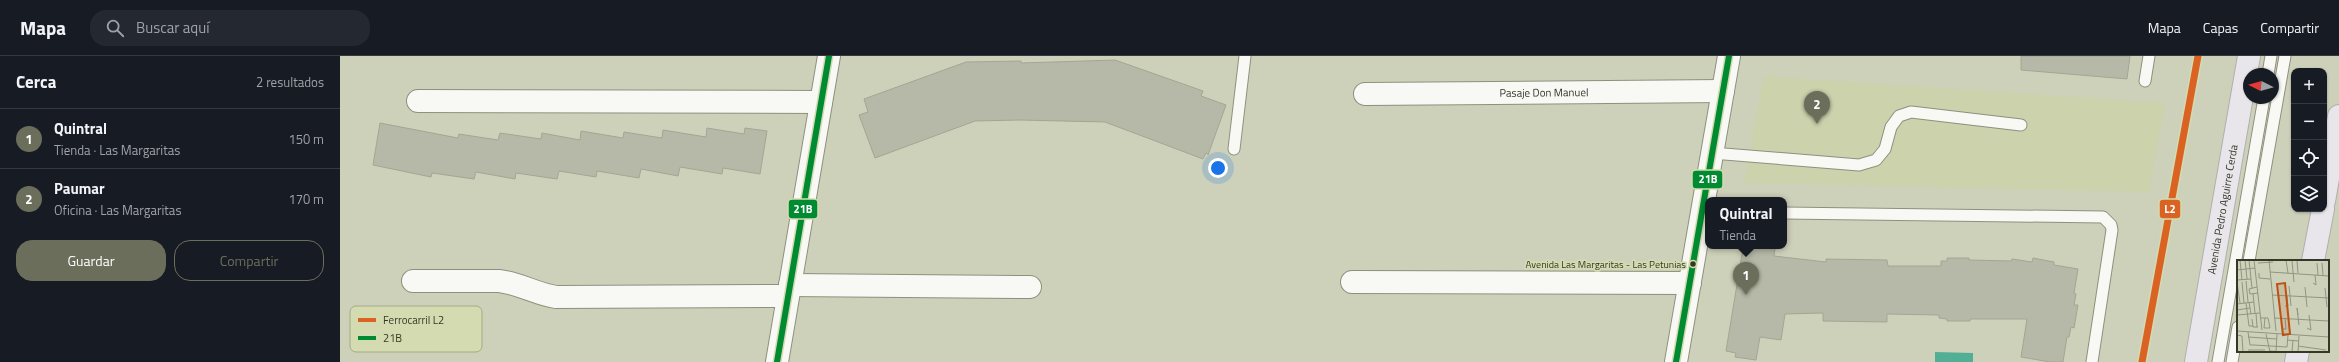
<!DOCTYPE html>
<html lang="es">
<head>
<meta charset="utf-8">
<style>
  body { margin:0; font-family:"Titillium Web",sans-serif; background:#242831; color:#f1f3f6 }
  .controls { position:absolute; right:12px; top:12px; display:grid; overflow:hidden; border-radius:8px; box-shadow:0 1px 3px #0004 }
  .controls button { width:36px; height:36px; display:grid; place-items:center; padding:0; border:0; border-bottom:1px solid #363941; background:#171b24; color:#f1f3f6; font:20px sans-serif }
  .compass { position:absolute; left:1903px; top:12px; width:36px; height:36px; border-radius:50%; background:#171b24; box-shadow:0 1px 3px #0004; rotate:276deg }
  .you { position:absolute; left:878px; top:112px; width:14px; height:14px; margin:-10px; border:3px solid #fff; border-radius:50%; background:#1a73e8; box-shadow:0 0 0 6px #1a73e833 }
  .badge { display:grid; place-items:center; width:26px; height:26px; border-radius:50%; background:#6b6e5a; color:#fff; font-size:13px; font-weight:700 }
  .pin { position:absolute; translate:-50% -33px; filter:drop-shadow(0 1px 2px #0008) }
  .pin::after { content:''; position:absolute; top:21px; width:14px; height:12px; background:inherit; clip-path:polygon(0 0,100% 0,50% 100%) }
  .popup { position:absolute; left:1365px; top:141px; width:82px; height:52px; box-sizing:border-box; display:grid; place-content:center; border-radius:8px; background:#171b24; filter:drop-shadow(0 1px 3px #0005); font-size:13px; white-space:nowrap; color:#9ea1a6 }
  .popup b { font-size:15px; color:#f1f3f6 }
  .popup::after { content:''; position:absolute; left:50%; top:100%; margin-left:-8px; border:8px solid transparent; border-top-color:#171b24 }
  .list { margin:0; padding:0; list-style:none }
  h2 { display:flex; justify-content:space-between; align-items:center; height:52px; margin:0; padding:0 16px; font-size:17px }
  h2 small { font-size:13px; font-weight:400; color:#9ea1a6 }
  .list li { display:grid; grid-template-columns:26px 1fr auto; gap:12px; align-items:center; box-sizing:border-box; height:60px; padding:0 16px; border-top:1px solid #363941 }
  .list b { display:block; font-size:15px; white-space:nowrap }
  .list p { margin:0; font-size:13px; white-space:nowrap; color:#9ea1a6 }
  .list em { font-size:13px; font-style:normal; color:#9ea1a6 }
  .actions { display:flex; gap:8px; padding:12px 16px }
  .actions a { flex:1; padding:9px 0; border:1px solid #6b6e5a; border-radius:16px; text-align:center; font-size:14px; color:#6b6e5a }
  .actions .main { background:#6b6e5a; color:#fff }
  .icon { flex:none; width:22px; height:22px; fill:none; stroke:currentColor; stroke-width:2; stroke-linecap:round; stroke-linejoin:round }
  .map { position:relative; flex:none; width:1999px; height:306px; overflow:hidden }
  header { display:flex; align-items:center; gap:24px; box-sizing:border-box; height:56px; padding:0 20px; background:#171b24; border-bottom:1px solid #363941 }
  header strong { font-size:19px }
  nav { display:flex; gap:22px; margin-inline-start:auto; font-size:14px }
  .search { width:280px; height:36px; background:#242831; display:flex; align-items:center; gap:10px; box-sizing:border-box; padding:0 14px; border-radius:16px; color:#9ea1a6; font-size:15px }
  main { display:flex }
  aside { flex:1; background:#171b24 }
  .map>svg:first-child { display:block }
  .built { fill:#ccd2ac }
  .water { fill:#52af96 }
  .building { fill:#b6b9a7; stroke:#a4a694 }
  .lines { fill:none; stroke-linecap:round; stroke-linejoin:round }
  .lane-casing { stroke:#8e907e; stroke-width:13 }
  .street-casing { stroke:#8e907e; stroke-width:24 }
  .secondary-casing { stroke:#8e907e; stroke-width:24 }
  .highway-casing { stroke:#b0afad; stroke-width:24 }
  .path { stroke:#cccec7; stroke-width:2.5; stroke-dasharray:2 2; stroke-linecap:butt }
  .lane { stroke:#f8f8f5; stroke-width:11 }
  .street { stroke:#f8f8f5; stroke-width:22 }
  .secondary { stroke:#f8f8f5; stroke-width:22 }
  .highway { stroke:#e8e5eb; stroke-width:22 }
  .bus-1-casing { stroke:#d4dbb0; stroke-width:9 }
  .bus-1 { stroke:#008a32; stroke-width:6 }
  .rail-1-casing { stroke:#d4dbb0; stroke-width:10 }
  .rail-1 { stroke:#da6323; stroke-width:7 }
  .bus-dot { fill:#353827; stroke:#d4dbb0; stroke-width:1.5 }
  .labels { text-anchor:middle; dominant-baseline:central; stroke-width:3.5; stroke-linejoin:round; paint-order:stroke }
  .bus-label { font-size:10px; fill:#353827; stroke:#d4dbb0; text-anchor:end }
  .street-label { font-size:11px; fill:#353827; stroke:#d4dbb0 }
  .inset-road { fill:none; stroke:#91947f; stroke-width:1 }
  .view { fill:#bb5113; fill-opacity:0.15; stroke:#bb5113; stroke-width:2 }
  .inset-edge { fill:none; stroke:#353827; stroke-width:2 }
  .key { fill:#d4dbb0; stroke:#a4aa87; stroke-width:1 }
  .key-label { font-size:11px; fill:#353827 }
  .line-badge { stroke:#d4dbb0; stroke-width:1.5 }
  .badge-label { font-size:11px; text-anchor:middle; font-weight:bold; fill:#fff }
</style>
</head>
<body>
<header>
<strong>Mapa</strong>
<div class="search"><svg class="icon" aria-label="search" viewBox="0 0 24 24"><circle cx="10" cy="10" r="6"/><path d="M15 15l6 6"/></svg>Buscar aquí</div>
<nav><a>Mapa</a><a>Capas</a><a>Compartir</a></nav>
</header>
<main>
<aside>
<h2>Cerca<small>2 resultados</small></h2>
<ul class="list">
<li><span class="badge">1</span><div><b>Quintral</b><p>Tienda · Las Margaritas</p></div><em>150 m</em></li>
<li><span class="badge">2</span><div><b>Paumar</b><p>Oficina · Las Margaritas</p></div><em>170 m</em></li>
</ul>
<div class="actions"><a class="main">Guardar</a><a>Compartir</a></div>
</aside>
<div class="map">
<svg width="1999" height="306" viewBox="0 0 1999 306">
  <rect width="100%" height="100%" fill="#ced1ba"/>
  <polygon class="built" points="1424,20 1825,47 1809,136 1404,127"/>
  <polygon class="water" points="1595,296 1633,297 1633,306 1595,306"/>
  <g class="building">
    <polygon points="1681,0 1790,0 1787,23 1681,14"/>
    <polygon points="775,4 863,35 861,40 886,49 868,99 866,97 863,103 765,66 680,64 635,65 535,102 519,59 528,56 524,43 626,6 681,5 681,7"/>
    <polygon points="40,67 118,82 119,78 158,84 160,77 201,83 202,77 240,84 241,75 283,82 284,76 322,82 323,74 366,81 367,72 404,78 405,72 427,75 420,118 383,112 382,118 340,111 338,120 301,113 299,122 257,115 256,121 219,115 217,123 176,117 175,123 136,116 134,123 92,117 91,121 33,109"/>
    <polygon points="1414,190 1435,193 1434,200 1486,206 1486,203 1547,204 1548,210 1601,210 1601,205 1607,205 1607,202 1629,202 1629,204 1671,205 1672,203 1692,206 1693,202 1714,206 1714,209 1738,213 1734,237 1736,238 1734,249 1738,249 1734,272 1731,271 1729,281 1727,281 1723,306 1710,306 1681,301 1687,263 1630,263 1630,265 1607,265 1607,263 1599,262 1599,259 1547,258 1547,266 1483,265 1483,257 1445,258 1441,284 1420,281 1416,304 1395,301 1396,297 1386,295 1403,192 1413,194"/>
  </g>
  <g class="lines">
    <defs>
      <g id="lane">
        <polyline points="1928,18 1931,0"/>
        <polyline points="1805,25 1809,0"/>
        <polyline points="894,93 905,0"/>
        <polyline points="1372,97 1519,109 1536,104 1545,93 1551,71 1559,60 1571,56 1681,69"/>
        <polyline points="1444,157 1763,161 1771,169 1772,174 1752,306"/>
        <polyline points="1909,205 1945,0"/>
        <polyline points="1878,306 1924,42"/>
        <polyline points="1892,306 1898,271"/>
      </g>
      <g id="street">
        <path id="s1" d="M1025 38 1383 35"/>
        <polyline points="78,45 481,46"/>
        <path d="M73 225H159C179 227 196 238 216 241L448 240"/>
        <polyline points="1012,226 1350,227"/>
        <polyline points="450,229 690,231"/>
      </g>
      <g id="secondary">
        <polyline points="437,306 489,0"/>
        <polyline points="1336,306 1389,0"/>
      </g>
      <g id="highway">
        <polyline points="1984,145 1999,60"/>
        <polyline points="1973,205 1983,153"/>
        <path id="s2" d="M1856 306 1909 0"/>
        <polyline points="1956,306 1958,295"/>
      </g>
    </defs>
    <use href="#lane" class="lane-casing"/>
    <use href="#street" class="street-casing"/>
    <use href="#secondary" class="secondary-casing"/>
    <use href="#highway" class="highway-casing"/>
    <polyline class="path" points="1988,251 1994,217"/>
    <use href="#lane" class="lane"/>
    <use href="#street" class="street"/>
    <use href="#secondary" class="secondary"/>
    <use href="#highway" class="highway"/>
    <defs>
      <g id="bus-1">
        <polyline points="437,306 489,0"/>
        <polyline points="1336,306 1389,0"/>
      </g>
    </defs>
    <use href="#bus-1" class="bus-1-casing"/>
    <use href="#bus-1" class="bus-1"/>
    <defs>
      <polyline id="rail-1" points="1802,306 1858,0"/>
    </defs>
    <use href="#rail-1" class="rail-1-casing"/>
    <use href="#rail-1" class="rail-1"/>
  </g>
  <circle class="bus-dot" cx="1353" cy="208" r="3.5"/>
  <g class="labels">
    <g class="bus-label">
      <text x="1346" y="208">Avenida Las Margaritas - Las Petunias</text>
    </g>
    <g class="street-label">
      <text stroke="none"><textPath href="#s1" startOffset="179">Pasaje Don Manuel</textPath></text>
      <text stroke="none"><textPath href="#s2" startOffset="155">Avenida Pedro Aguirre Cerda</textPath></text>
    </g>
  </g>
  <g transform="translate(1897 204)">
    <rect width="92" height="92" fill="#ced1ba"/>
    <path class="inset-road" d="M3 0 5 20M8 0 10 19M12 0 15 28M17 0 25 70M32 0 39 71M49 0 51 13M55 1 57 22M60 1 61 13M21 3 36 2M80 3 81 15M85 3 86 15M0 10 18 8M33 12 92 16M22 13V18L33 19M0 20 14 19M9 21 11 42M0 22 3 43M5 22 7 43M76 23 79 25 78 15M52 26 54 46M20 27 12 29 13 34 21 33M68 27 70 47M88 28 90 47M16 34 18 53M35 35 92 38M12 42 14 54M9 43 12 66H16M0 44 17 42M48 46H51L50 36M0 50 13 48M19 53 20 67M0 55 23 53M61 55 60 48 62 65M24 58H31L33 68H27L28 58M37 58 92 61M15 59 16 67H21M70 68 74 70 72 55M45 69H49L48 58M0 71 92 77M11 72 13 85H17L50 87 51 75M29 74 33 92M0 75 5 76 6 92M11 77 40 79M50 80 62 81M61 86 89 90M11 90H28M33 91 49 92M39 92 40 74M55 92 56 80M61 92 62 76"/>
    <path class="view" d="M48 23 53 74 46 75 40 24Z"/>
    <rect width="92" height="92" class="inset-edge"/>
  </g>
  <rect x="10" y="250" width="132" height="46" rx="6" class="key"/>
  <rect x="18" y="262" width="18" height="4" fill="#da6323"/>
  <rect x="18" y="280" width="18" height="4" fill="#008a32"/>
  <g class="key-label">
    <text x="43" y="268">Ferrocarril L2</text>
    <text x="43" y="286">21B</text>
  </g>
  <g class="line-badge">
    <rect x="1352" y="114" width="31" height="19" rx="4" fill="#008a32"/>
    <rect x="448" y="143" width="30" height="20" rx="4" fill="#008a32"/>
    <rect x="1819" y="143" width="22" height="20" rx="4" fill="#da6323"/>
  </g>
  <g class="badge-label">
    <text x="1368" y="127">21B</text>
    <text x="463" y="157">21B</text>
    <text x="1830" y="157">L2</text>
  </g>
</svg>
<div class="controls">
<button>+</button>
<button>−</button>
<button><svg class="icon" aria-label="locate" viewBox="0 0 24 24"><circle cx="12" cy="12" r="6"/><path d="M12 2v4M12 18v4M2 12h4M18 12h4"/></svg></button>
<button><svg class="icon" aria-label="layers" viewBox="0 0 24 24"><path d="M12 4l9 5-9 5-9-5zM3 14l9 5 9-5"/></svg></button>
</div>
<svg class="compass" viewBox="-18 -18 36 36"><path d="M0-13l5 13h-10z" fill="#e53935"/><path d="M0 13l5-13h-10z" fill="#9ea1a6"/></svg>
<div class="you"></div>
<div class="pin badge" style="left:1406px;top:239px">1</div>
<div class="popup"><b>Quintral</b>Tienda</div>
<div class="pin badge" style="left:1477px;top:68px">2</div>
</div>
</main>
</body>
</html>
